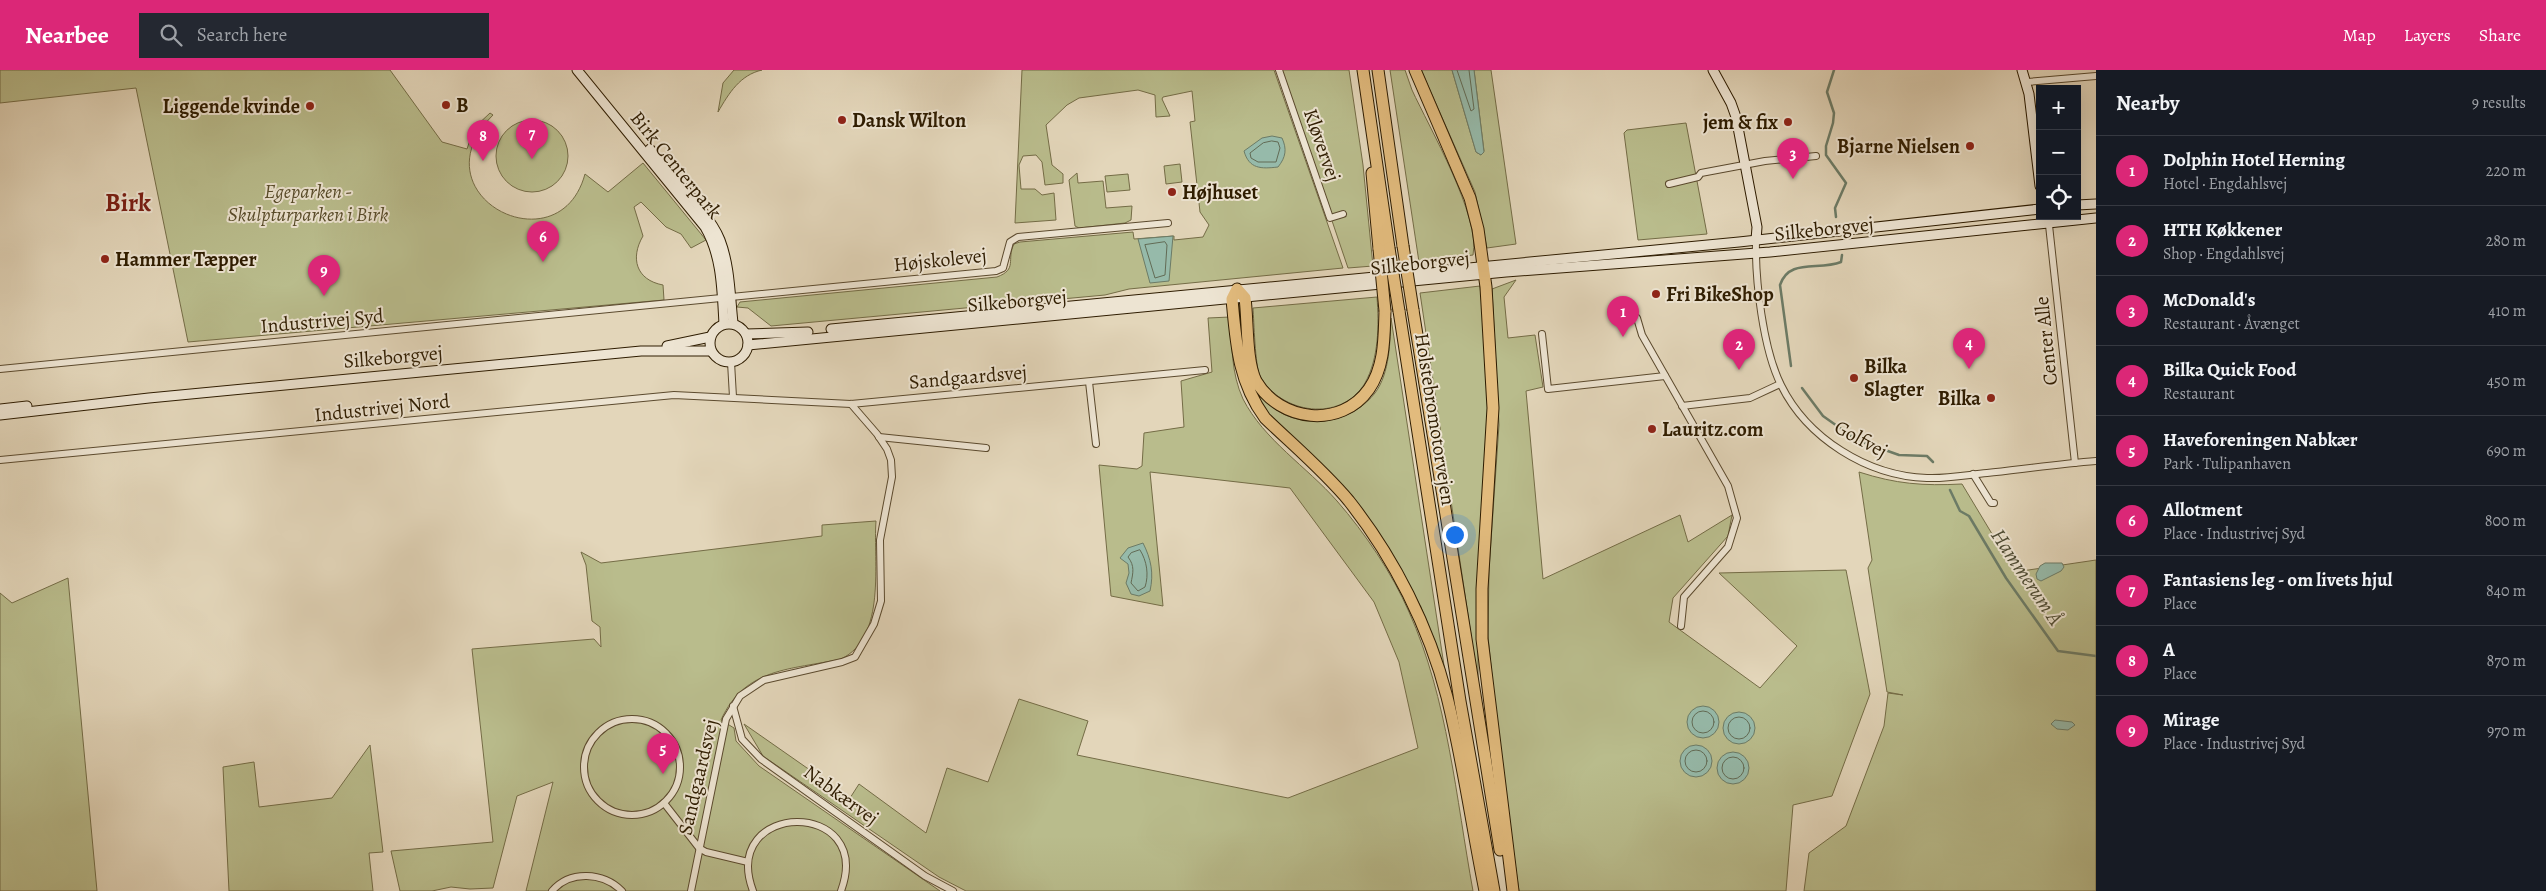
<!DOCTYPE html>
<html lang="en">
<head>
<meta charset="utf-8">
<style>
  body { margin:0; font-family:Alegreya,serif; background:#242831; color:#f1f3f6 }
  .controls { position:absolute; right:15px; top:15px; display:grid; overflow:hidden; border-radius:0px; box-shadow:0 5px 20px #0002 }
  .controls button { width:45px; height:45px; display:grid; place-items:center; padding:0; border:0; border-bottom:1px solid #363941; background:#171b24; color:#f1f3f6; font:25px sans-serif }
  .you { position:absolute; left:1454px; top:464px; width:18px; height:18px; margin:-12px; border:4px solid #fff; border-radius:50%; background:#1a73e8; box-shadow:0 0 0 8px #1a73e833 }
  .badge { display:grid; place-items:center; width:32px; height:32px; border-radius:50%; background:#db2777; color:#fff; font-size:16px; font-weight:700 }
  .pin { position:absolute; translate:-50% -41px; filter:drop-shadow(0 1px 2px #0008) }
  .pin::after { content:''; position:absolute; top:26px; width:18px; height:15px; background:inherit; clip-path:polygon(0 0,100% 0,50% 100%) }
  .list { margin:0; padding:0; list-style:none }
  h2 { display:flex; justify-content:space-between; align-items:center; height:65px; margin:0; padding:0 20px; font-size:21px }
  h2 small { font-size:16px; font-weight:400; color:#9ea1a6 }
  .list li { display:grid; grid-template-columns:32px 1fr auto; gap:15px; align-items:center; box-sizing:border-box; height:70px; padding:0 20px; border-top:1px solid #363941 }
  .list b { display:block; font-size:19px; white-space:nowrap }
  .list p { margin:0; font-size:16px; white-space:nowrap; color:#9ea1a6 }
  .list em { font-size:16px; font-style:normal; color:#9ea1a6 }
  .icon { flex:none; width:28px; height:28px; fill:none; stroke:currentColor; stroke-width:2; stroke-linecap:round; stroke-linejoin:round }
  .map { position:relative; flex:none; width:2096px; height:821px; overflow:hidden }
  header { display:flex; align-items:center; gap:30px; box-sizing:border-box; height:70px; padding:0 25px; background:#db2777; color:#fff }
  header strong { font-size:24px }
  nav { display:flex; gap:28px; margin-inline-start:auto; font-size:18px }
  .search { width:350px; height:45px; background:#242831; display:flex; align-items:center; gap:12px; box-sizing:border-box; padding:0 18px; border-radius:0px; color:#9ea1a6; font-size:19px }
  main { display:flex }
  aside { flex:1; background:#171b24 }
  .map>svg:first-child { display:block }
  .green { fill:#b9bc8c; stroke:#746c46 }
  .water { fill:#96baaa; stroke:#6c7b66 }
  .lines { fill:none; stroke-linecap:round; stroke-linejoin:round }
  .shore { stroke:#626b55; stroke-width:1 }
  .stream { stroke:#6c7b66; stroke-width:2.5 }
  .street-casing { stroke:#5b4a2e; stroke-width:8 }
  .secondary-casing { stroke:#2e1c00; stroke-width:11 }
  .highway-casing { stroke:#2e1c00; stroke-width:13 }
  .street { stroke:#ede4d2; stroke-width:6 }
  .secondary { stroke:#ede4d2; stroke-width:9 }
  .highway { stroke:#e2bb7d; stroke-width:11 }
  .highway-bridge-casing { stroke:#2e1c00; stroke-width:13; stroke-linecap:butt }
  .highway-bridge { stroke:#e2bb7d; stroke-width:11 }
  .poi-dot { fill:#8f2418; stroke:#ede4d2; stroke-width:2 }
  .labels { text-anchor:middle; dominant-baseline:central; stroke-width:4; stroke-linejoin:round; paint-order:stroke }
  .poi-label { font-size:20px; font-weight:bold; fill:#2e1c00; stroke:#ede4d2; text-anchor:start }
  .street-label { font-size:20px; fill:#2e1c00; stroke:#ede4d2 }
  .park-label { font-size:20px; font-style:italic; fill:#584c2a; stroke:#ede4d2 }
  .water-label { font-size:21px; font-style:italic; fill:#4d4b33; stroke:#ede4d2 }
  .district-label { font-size:25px; font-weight:bold; fill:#7a1f14; stroke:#ede4d2 }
</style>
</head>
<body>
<header>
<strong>Nearbee</strong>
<div class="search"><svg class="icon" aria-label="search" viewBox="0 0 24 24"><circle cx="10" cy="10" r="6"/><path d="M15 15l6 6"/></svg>Search here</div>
<nav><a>Map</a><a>Layers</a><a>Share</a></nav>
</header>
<main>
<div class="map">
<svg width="2096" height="821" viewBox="0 0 2096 821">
  <rect width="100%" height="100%" fill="#e3d6ba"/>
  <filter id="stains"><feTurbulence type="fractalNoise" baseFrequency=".004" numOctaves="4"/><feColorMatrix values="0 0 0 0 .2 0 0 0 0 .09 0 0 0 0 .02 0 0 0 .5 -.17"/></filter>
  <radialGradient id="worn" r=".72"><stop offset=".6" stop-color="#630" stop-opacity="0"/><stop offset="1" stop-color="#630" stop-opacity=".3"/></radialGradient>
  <g class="green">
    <path d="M0 0H390L442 72 467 79 474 58 490 43 493 45C413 125 559 200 585 104L608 122 643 93 706 170 691 178 681 164 666 157 641 132 634 137 643 166C630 188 636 210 663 215L664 230 188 272 136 18 0 33Z"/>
    <path d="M734 0H762C740 5 729 23 718 42L723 13Z"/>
    <path d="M1022 0H1274L1343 198 1129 219 1105 225 771 256 748 238 737 237 740 232 997 207C1018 199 1006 190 1014 174L1020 172 1133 162 1134 169 1174 166V170L1203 167 1209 155 1200 142 1190 52 1195 51 1192 21 1163 27 1162 29 1170 46 1156 47 1155 25 1138 20 1079 28 1067 35 1046 55 1052 95 1063 104V113L1045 115 1042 92 1036 85 1023 86 1019 95 1021 119H1035L1042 125 1054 123 1056 150 1015 153Z"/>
    <polygon points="1281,0 1349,0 1363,95 1373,196 1348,198"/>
    <path d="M1390 0H1405L1412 20C1429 57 1481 147 1473 185L1419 192Z"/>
    <polygon points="1421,0 1452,0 1476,82 1481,85 1484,81 1474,0 1491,0 1516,174 1487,178 1475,122"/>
    <circle cx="532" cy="86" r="36"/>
    <polygon points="1686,53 1707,164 1638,170 1624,63 1627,60"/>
    <polygon points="1180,94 1182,112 1166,114 1164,96"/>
    <polygon points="1077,103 1078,113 1103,111 1106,138 1132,136 1131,150 1125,153 1079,158 1075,156 1069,110"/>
    <polygon points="1128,104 1130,120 1107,122 1105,106"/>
    <polygon points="1516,210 1504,227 1508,268 1535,265 1543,317 1526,321 1543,509 1680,445 1688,472 1732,445 1728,466 1673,528 1669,552 1760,618 1797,576 1719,503 1846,500 1870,624 1832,726 1793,735 1786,821 1519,821 1500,688 1488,566 1489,500 1499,355 1492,219"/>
    <polygon points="1480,216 1486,274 1489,336 1478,531 1478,612 1420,223"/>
    <path d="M1377 227C1379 255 1379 288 1365 313 1341 353 1281 344 1260 306 1255 296 1254 251 1253 238Z"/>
    <path d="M1230 247C1232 275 1231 303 1243 329 1264 370 1307 397 1337 431 1365 463 1392 503 1409 542 1448 629 1456 728 1473 821H966L939 807 763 686 744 654 850 728 859 714 926 763 947 698 988 712 1019 629 1088 651 1077 685 1288 728 1418 678 1399 592 1374 532 1290 418 1150 402 1163 536 1111 526 1099 395 1137 399 1142 396 1144 363 1184 357 1181 311 1212 302 1208 248Z"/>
    <path d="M1391 248 1445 602 1421 537 1393 486 1353 427 1268 343 1254 321C1264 330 1275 341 1288 346 1318 358 1355 349 1375 323 1390 303 1390 271 1391 248Z"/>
    <path d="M1859 402C1896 414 1923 416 1962 414L2015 502 2096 490V821H1804L1809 783 1846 756 1884 656 1888 623 1903 625 1887 622 1868 498 1872 490Z"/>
    <path d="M876 451C873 492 887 567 841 589 791 600 745 597 721 650L734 658 736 671 759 696 940 821H526L553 712 517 726 493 818 470 819 451 817 432 821H400L391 781 493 772 472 579 594 569 601 577 600 557 592 551 586 495 581 482 601 493 822 466V455Z"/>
    <polygon points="68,508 97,821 0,821 0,523 12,533"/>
    <polygon points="370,675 383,782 369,783 373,821 229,821 223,697 254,692 259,737 332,728"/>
  </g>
  <g class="water">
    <polygon points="1452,0 1474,0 1484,82 1481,85 1476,82"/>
    <path d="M1272 66 1282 68C1287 79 1286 87 1278 97 1261 99 1249 99 1244 81L1262 68Z"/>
    <polygon points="1173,166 1169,211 1150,213 1138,169"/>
    <path d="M1143 473C1151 489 1154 503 1150 521L1139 526 1131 524 1126 513 1129 503 1128 494 1120 488 1128 478Z"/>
    <polygon points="2045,493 2062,493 2064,497 2061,501 2041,511 2037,509 2036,504 2040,496"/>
    <circle cx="1703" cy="652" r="16"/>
    <circle cx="1739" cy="658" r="16"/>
    <polygon points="2055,650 2072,652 2075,655 2068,660 2057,659 2051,654"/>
    <circle cx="1696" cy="691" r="16"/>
    <circle cx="1733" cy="698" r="16"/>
  </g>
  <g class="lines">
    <g class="shore">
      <polyline points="1457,0 1471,41 1474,39 1469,0"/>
      <polygon points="1272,71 1278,72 1280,78 1276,92 1258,92 1251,88 1250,83 1263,73"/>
      <polygon points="1165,172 1167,175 1165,205 1155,208 1145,175"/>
      <path d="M1140 480C1147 491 1149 505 1145 517L1138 521 1131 513C1133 503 1135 496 1128 487L1131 483Z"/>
      <circle cx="1703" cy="652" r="11"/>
      <circle cx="1739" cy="658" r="11"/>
      <circle cx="1696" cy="691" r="11"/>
      <circle cx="1733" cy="698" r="11"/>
    </g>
    <g class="stream">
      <polyline points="1834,0 1827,22 1834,43 1833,53 1826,76 1826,85 1846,113 1835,138 1836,147"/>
      <path d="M1791 296 1780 215C1789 188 1818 201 1841 192L1842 185"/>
      <polyline points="1802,318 1823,346 1857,370 1899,385 1927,386 1933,392"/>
      <polyline points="1950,420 1960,441 1969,446 2006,508 2058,581 2096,586"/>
    </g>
    <defs>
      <g id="street">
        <polyline points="1279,0 1330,148 1343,144"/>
        <polyline points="2027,12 2096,6"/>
        <polyline points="1669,114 1698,107 1701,103 1765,91 1816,86"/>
        <polyline points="2048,146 2075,393"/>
        <path d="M1756 170C1755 210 1763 279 1781 315 1807 368 1867 406 1927 408 1946 409 1967 405 1987 403 2023 399 2060 394 2096 391"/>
        <polyline points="1637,248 1642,265 1728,416 1737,448 1728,477 1684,527 1681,556"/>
        <polyline points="1542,264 1548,319 1665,306"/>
        <polyline points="731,292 733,327"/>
        <polyline points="0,299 996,201 1003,198 1010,172 1018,167 1168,153"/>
        <polyline points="1089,312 1096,374"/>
        <polyline points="1682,336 1750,328 1780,314"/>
        <polyline points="879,367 986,378"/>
        <polyline points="0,390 674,325 851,334 1205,300"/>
        <polyline points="1973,404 1991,433 1994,433"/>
        <polyline points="733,636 742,669 761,689 925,806 953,821"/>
        <circle cx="632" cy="697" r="48"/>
        <polyline points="664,733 699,778 706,782 748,792"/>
        <path d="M552 821C570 800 603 802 622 821"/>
        <polyline points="691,821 726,649 740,626 764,610 842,592 855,587 874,554 881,531 880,470 892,407 891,390 887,379 877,364 851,334"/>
        <path d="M753 821C719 730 875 728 841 821"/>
      </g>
      <g id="secondary">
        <path d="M577 0 705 157C722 186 722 220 724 254"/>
        <polyline points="1713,0 1731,33 1736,47 1757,157 1756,170"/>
        <polyline points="2022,0 2029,24 2040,116"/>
        <path d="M650 79C669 103 710 144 720 170 730 196 730 226 733 253"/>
        <polyline points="2077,135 2096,134"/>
        <circle cx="729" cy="273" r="19"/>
        <polyline points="831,259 1739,172 2040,139"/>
        <polyline points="746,264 808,262"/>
        <polyline points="748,275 1506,202 1770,182 2096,148"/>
        <polyline points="667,276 710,267"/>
        <polyline points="0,339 27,336"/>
        <polyline points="0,345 149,328 641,281 711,281"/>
      </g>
      <g id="highway">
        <polyline points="1363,0 1389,178"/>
        <polyline points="1378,0 1403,176"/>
        <polyline points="1415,0 1470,128 1478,159 1486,217 1493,338 1482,519 1482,569 1513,821"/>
        <polyline points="1372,103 1379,179"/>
        <polyline points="1413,240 1500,780"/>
        <path d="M1385 241C1384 267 1385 296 1369 319 1341 359 1280 352 1256 311 1246 292 1248 250 1245 228L1237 219 1232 229C1236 273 1238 311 1265 348 1293 375 1324 401 1349 431 1394 488 1429 557 1447 627 1463 691 1472 757 1485 821"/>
        <polyline points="1399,241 1460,631 1494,821"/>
      </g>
    </defs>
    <use href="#street" class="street-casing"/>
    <use href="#secondary" class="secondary-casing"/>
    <use href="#highway" class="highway-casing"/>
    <use href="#street" class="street"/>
    <use href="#secondary" class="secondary"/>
    <use href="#highway" class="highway"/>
    <defs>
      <g id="highway-bridge">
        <polyline points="1403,176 1413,240"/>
        <polyline points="1389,178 1399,241"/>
        <polyline points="1379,179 1385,241"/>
      </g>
    </defs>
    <use href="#highway-bridge" class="highway-bridge-casing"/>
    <use href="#highway-bridge" class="highway-bridge"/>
  </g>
  <g class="poi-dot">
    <circle cx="446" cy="35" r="5"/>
    <circle cx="310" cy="36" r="5"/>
    <circle cx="842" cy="50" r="5"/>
    <circle cx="1788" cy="52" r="5"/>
    <circle cx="1970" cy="76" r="5"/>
    <circle cx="1172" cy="122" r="5"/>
    <circle cx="105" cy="189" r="5"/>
    <circle cx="1656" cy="224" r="5"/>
    <circle cx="1854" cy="308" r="5"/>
    <circle cx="1991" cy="328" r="5"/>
    <circle cx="1652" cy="359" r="5"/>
  </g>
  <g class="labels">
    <g class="poi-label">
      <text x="456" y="35">B</text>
      <text x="300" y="36" text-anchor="end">Liggende kvinde</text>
      <text x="852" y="50">Dansk Wilton</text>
      <text x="1778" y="52" text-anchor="end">jem &amp; fix</text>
      <text x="1960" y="76" text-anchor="end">Bjarne Nielsen</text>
      <text x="1182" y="122">Højhuset</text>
      <text x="115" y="189">Hammer Tæpper</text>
      <text x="1666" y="224">Fri BikeShop</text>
      <text x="1864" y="296">Bilka<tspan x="1864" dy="23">Slagter</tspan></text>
      <text x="1981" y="328" text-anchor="end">Bilka</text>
      <text x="1662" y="359">Lauritz.com</text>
    </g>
    <g class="street-label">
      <text transform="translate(1322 75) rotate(71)">Kløvervej</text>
      <text transform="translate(676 95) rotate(51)">Birk Centerpark</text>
      <text transform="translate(1824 159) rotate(-6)">Silkeborgvej</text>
      <text transform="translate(940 190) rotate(-6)">Højskolevej</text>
      <text transform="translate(1420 193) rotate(-6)">Silkeborgvej</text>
      <text transform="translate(1017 231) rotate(-5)">Silkeborgvej</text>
      <text transform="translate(322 251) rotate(-5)">Industrivej Syd</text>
      <text transform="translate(2046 271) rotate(-96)">Center Alle</text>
      <text transform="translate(393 287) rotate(-5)">Silkeborgvej</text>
      <text transform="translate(968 307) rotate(-5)">Sandgaardsvej</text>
      <text transform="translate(382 338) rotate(-6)">Industrivej Nord</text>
      <text transform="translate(1435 349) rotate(81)">Holstebromotorvejen</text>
      <text transform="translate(1861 369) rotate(29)">Golfvej</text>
      <text transform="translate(698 707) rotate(-77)">Sandgaardsvej</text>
      <text transform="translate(841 725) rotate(36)">Nabkærvej</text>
    </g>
    <g class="park-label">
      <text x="308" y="121">Egeparken -<tspan x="308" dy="23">Skulpturparken i Birk</tspan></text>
    </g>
    <g class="water-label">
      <text transform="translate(2027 507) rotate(56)">Hammerum Å</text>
    </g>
    <g class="district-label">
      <text x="128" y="133">Birk</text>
    </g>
  </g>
  <rect width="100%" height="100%" filter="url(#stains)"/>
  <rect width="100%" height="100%" fill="url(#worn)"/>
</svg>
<div class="controls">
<button>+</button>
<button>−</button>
<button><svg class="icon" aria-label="locate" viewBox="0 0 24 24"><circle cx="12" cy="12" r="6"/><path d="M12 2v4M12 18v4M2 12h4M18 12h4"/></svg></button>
</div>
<div class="you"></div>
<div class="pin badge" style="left:1623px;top:267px">1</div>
<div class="pin badge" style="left:1739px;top:300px">2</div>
<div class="pin badge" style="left:1793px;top:109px">3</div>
<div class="pin badge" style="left:1969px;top:299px">4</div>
<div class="pin badge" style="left:663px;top:704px">5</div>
<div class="pin badge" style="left:543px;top:192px">6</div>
<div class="pin badge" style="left:532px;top:89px">7</div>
<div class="pin badge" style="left:483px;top:91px">8</div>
<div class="pin badge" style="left:324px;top:226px">9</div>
</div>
<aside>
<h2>Nearby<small>9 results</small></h2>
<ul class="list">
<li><span class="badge">1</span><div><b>Dolphin Hotel Herning</b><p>Hotel · Engdahlsvej</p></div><em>220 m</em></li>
<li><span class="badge">2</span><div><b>HTH Køkkener</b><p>Shop · Engdahlsvej</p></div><em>280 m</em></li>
<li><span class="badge">3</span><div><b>McDonald's</b><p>Restaurant · Åvænget</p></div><em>410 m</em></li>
<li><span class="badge">4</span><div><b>Bilka Quick Food</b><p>Restaurant</p></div><em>450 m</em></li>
<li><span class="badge">5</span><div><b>Haveforeningen Nabkær</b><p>Park · Tulipanhaven</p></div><em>690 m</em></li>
<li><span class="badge">6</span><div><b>Allotment</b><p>Place · Industrivej Syd</p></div><em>800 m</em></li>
<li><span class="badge">7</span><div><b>Fantasiens leg - om livets hjul</b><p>Place</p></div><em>840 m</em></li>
<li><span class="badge">8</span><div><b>A</b><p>Place</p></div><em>870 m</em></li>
<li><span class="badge">9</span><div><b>Mirage</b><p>Place · Industrivej Syd</p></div><em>970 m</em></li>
</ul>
</aside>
</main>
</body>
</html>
